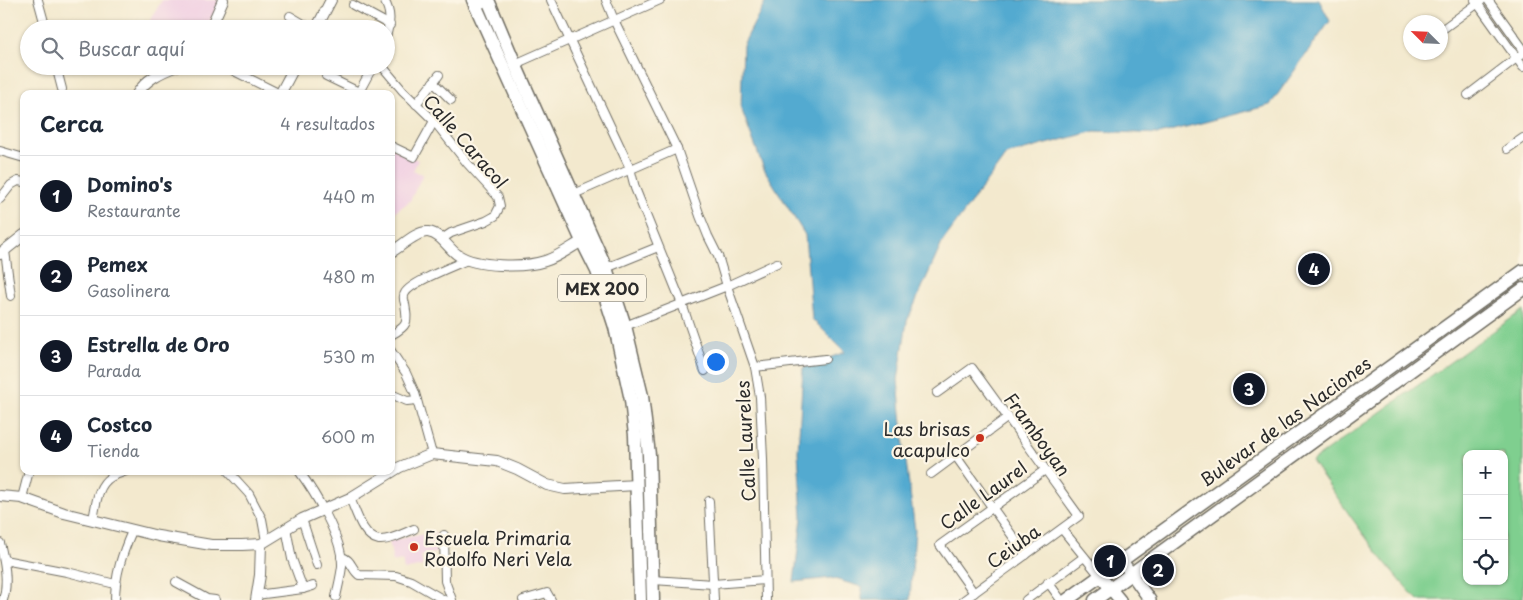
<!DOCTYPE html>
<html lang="es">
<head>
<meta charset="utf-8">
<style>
  body { margin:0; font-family:"Playpen Sans",sans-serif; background:#f2f2f3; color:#1f2937 }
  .controls { position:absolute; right:15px; bottom:15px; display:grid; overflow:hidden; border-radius:10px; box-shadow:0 1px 4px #0004 }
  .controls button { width:45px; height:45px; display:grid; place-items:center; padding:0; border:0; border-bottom:1px solid #e0e1e3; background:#fff; color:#1f2937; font:25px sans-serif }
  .compass { position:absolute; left:1403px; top:15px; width:45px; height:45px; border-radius:50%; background:#fff; box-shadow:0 1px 4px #0004; rotate:294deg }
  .you { position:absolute; left:715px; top:361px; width:18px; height:18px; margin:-12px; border:4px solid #fff; border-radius:50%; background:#1a73e8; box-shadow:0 0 0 8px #1a73e833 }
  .badge { display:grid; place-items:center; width:32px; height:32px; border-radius:50%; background:#111827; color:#fff; font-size:16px; font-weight:700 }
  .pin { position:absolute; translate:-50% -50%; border:2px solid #fff; box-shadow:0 1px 5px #0006 }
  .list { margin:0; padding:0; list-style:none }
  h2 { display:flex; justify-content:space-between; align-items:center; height:65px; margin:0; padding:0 20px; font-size:21px }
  h2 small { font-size:16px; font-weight:400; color:#747a83 }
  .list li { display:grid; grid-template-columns:32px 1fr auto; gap:15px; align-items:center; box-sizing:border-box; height:80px; padding:0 20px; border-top:1px solid #e0e1e3 }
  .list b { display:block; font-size:19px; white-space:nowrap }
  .list p { margin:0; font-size:16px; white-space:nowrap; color:#747a83 }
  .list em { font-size:16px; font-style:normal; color:#747a83 }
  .icon { flex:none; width:28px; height:28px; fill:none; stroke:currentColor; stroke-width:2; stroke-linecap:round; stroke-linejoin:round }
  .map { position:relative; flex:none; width:1523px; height:600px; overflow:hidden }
  .search { position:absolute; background:#fff; box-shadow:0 1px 4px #0004; left:20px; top:20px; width:375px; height:55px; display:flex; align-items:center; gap:12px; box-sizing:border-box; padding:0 18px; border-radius:28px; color:#747a83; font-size:19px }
  .panel { position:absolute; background:#fff; box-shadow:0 1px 4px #0004; left:20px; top:90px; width:375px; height:385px; border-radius:10px }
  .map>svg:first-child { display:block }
  .built { fill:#f1d0e3 }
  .green { fill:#7fcf8f; stroke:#557d5d; fill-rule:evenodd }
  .water { fill:#53aad0; stroke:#3f6a7e }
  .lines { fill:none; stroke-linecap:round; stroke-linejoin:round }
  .minor-casing { stroke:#716e64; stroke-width:10 }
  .tertiary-casing { stroke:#716e64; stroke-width:12 }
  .secondary-casing { stroke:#716e64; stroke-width:14 }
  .primary-casing { stroke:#716e64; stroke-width:15 }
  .trunk-casing { stroke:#716e64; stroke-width:15 }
  .minor { stroke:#fff; stroke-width:8 }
  .tertiary { stroke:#fff; stroke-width:10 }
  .secondary { stroke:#fff; stroke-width:11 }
  .primary { stroke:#fff; stroke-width:12 }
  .trunk { stroke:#fff; stroke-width:12 }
  .poi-dot { fill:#c8321e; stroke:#fcf5e5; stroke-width:2 }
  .labels { text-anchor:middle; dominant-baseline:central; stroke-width:4.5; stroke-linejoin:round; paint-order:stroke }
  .shield { fill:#fcf5e5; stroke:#6a6863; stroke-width:1 }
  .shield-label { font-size:16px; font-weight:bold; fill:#2b2b2b }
  .street-label { font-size:18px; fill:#2b2b2b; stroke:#fcf5e5 }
  .poi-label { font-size:18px; fill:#2b2b2b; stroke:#fcf5e5; text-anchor:end }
</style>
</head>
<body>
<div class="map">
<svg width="1523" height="600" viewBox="0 0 1523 600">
  <rect width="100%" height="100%" fill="#fcf5e5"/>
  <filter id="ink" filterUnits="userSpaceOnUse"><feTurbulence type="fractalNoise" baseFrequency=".02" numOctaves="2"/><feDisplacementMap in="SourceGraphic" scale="10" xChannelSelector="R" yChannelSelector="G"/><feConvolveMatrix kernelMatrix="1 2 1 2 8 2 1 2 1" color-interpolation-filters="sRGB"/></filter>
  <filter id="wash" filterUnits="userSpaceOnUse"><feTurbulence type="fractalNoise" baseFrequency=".0096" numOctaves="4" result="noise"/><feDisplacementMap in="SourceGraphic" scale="20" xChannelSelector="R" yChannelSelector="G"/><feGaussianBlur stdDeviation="1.12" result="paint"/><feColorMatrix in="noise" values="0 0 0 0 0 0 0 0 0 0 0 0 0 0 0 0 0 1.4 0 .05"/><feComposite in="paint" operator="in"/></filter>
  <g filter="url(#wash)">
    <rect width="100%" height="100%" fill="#f3e9ce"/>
    <g class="built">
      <polygon points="162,0 222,0 205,29 145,29"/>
      <polygon points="391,147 418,160 413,171 423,174 410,201 391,215"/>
      <polygon points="435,532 439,552 421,556 423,566 404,570 402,560 393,562 389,541"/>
    </g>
    <path class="green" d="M1523 310V600H1418C1378 559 1345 508 1312 461ZM1467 454H1504V581H1467Z"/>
    <polygon class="water" points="766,0 1319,0 1330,21 1270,105 1159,134 1095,131 1006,155 943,241 907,321 898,380 904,446 915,530 910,600 862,600 862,587 831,578 794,582 802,517 798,452 803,368 845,352 812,319 805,235 764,169 741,108 743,45"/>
  </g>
  <g filter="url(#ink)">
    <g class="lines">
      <defs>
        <g id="minor">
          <polyline points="38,0 46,29"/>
          <path d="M384 0C392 14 390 22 386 37"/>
          <polyline points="551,0 630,168 635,188 682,304 705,371"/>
          <polyline points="606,0 614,20 677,149 700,216 708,236 718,256 727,286 755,367 760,397 763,459 766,600"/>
          <polyline points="1475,0 1523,67"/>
          <polyline points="1488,0 1523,49"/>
          <polyline points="353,5 390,25"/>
          <polyline points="290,16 312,29"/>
          <polyline points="1440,31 1481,1"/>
          <polyline points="515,64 660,0"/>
          <polyline points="56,66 62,89"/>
          <polyline points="382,66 403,91 434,121 467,163 498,197 500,206 495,216 486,221 451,233 442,239"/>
          <polyline points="234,71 280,94"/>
          <polyline points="326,76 359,92"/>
          <polyline points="433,82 451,100"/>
          <polyline points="358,94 373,66"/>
          <polyline points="1468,95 1523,53"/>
          <polyline points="416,104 439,75"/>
          <polyline points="391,146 414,157 434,121"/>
          <polyline points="1507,149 1523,138"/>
          <polyline points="0,151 24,158"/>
          <polyline points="574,194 677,149"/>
          <polyline points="0,199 11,185 18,181 24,182"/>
          <polyline points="5,251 11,296"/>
          <polyline points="606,268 658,247"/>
          <polyline points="625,326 727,286 777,263"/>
          <path d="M391 335C408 326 408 323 405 304 404 301 403 296 405 293 411 282 454 266 467 260"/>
          <polyline points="391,351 406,373 415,393 432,454"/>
          <polyline points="755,367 825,359"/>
          <polyline points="937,393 972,368 1079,516 964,600"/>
          <polyline points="391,394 407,401 417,400"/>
          <polyline points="955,455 1026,555"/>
          <polyline points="228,471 249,494 262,519 266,541"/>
          <path d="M299 471C315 493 343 539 342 566 341 576 338 587 336 597"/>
          <polyline points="931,474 1008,417"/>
          <polyline points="22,498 29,471"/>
          <path d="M350 498C356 511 362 537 379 540 390 541 404 533 414 529"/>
          <polyline points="709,501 714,600"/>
          <polyline points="302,519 317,565"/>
          <path d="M93 520C96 505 97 485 111 477 116 474 122 473 126 471"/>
          <polyline points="286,528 292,559 303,589"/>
          <polyline points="1062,529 1100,576"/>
          <polyline points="444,535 445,581 452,600"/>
          <path d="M0 543C4 560 9 582 3 600"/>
          <path d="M341 557C352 559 351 569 359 575L396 576 411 581 444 600"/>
          <polyline points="4,560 67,572 115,584"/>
          <polyline points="653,580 713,584 765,580"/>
          <polyline points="176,582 207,599 215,600"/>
          <polyline points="1048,582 1061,600"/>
          <polyline points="974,593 940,545 1045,470"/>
          <polyline points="256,595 303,589 313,586"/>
          <path d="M115 600C115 575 122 554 132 531"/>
          <polyline points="523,600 547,593 551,600"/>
          <polyline points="1026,600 1084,557"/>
        </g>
        <g id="tertiary">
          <polyline points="210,29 223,0"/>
          <polyline points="316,29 331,0"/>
          <path d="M137 94C146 79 161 72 177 66"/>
          <polyline points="280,94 295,66"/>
          <path d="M391 252C401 247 416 231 428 232 442 234 448 249 458 255 476 267 524 268 545 261 558 257 570 248 582 241"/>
          <polyline points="0,254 24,235"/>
          <polyline points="0,496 22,498 64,513 158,536 211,545 242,545 261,544 302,519 350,498 400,467 432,454 497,461 517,469 547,485 565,489 637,485"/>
          <polyline points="256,600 260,575 261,544"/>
        </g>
        <g id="secondary">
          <polyline points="1122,561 1150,600"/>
          <polyline points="1100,576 1120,600"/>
        </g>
        <g id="primary">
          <polyline points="473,0 582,241 597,271 615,327 631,400 635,435 640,600"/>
          <polyline points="488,0 515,64 606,268 625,326 642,396 649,455 653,600"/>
          <polyline points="1067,600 1523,271"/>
          <polyline points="1095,600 1523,289"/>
        </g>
        <polyline id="trunk" points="475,5 485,0"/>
      </defs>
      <use href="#minor" class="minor-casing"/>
      <use href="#tertiary" class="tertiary-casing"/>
      <use href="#secondary" class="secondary-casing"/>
      <use href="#primary" class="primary-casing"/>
      <use href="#trunk" class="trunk-casing"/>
      <use href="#minor" class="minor"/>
      <use href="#tertiary" class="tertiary"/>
      <use href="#secondary" class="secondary"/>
      <use href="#primary" class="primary"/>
      <use href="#trunk" class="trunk"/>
    </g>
  </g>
  <g class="poi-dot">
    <circle cx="980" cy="438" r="5"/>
    <circle cx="414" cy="547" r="5"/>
  </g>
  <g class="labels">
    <rect class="shield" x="558" y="274.5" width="88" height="27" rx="4"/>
    <g class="shield-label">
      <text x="602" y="288">MEX 200</text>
    </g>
    <g class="street-label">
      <text transform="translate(466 141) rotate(49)">Calle Caracol</text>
      <text transform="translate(1285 421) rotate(-36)">Bulevar de las Naciones</text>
      <text transform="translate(1038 434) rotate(54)">Framboyan</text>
      <text transform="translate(745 441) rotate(-93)">Calle Laureles</text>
      <text transform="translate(983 495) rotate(-36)">Calle Laurel</text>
      <text transform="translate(1013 546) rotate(-36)">Ceiuba</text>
    </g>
    <g class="poi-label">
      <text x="970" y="428">Las brisas<tspan x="970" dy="21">acapulco</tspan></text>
      <text x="424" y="537" text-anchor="start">Escuela Primaria<tspan x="424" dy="21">Rodolfo Neri Vela</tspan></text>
    </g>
  </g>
</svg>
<div class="controls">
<button>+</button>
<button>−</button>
<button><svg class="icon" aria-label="locate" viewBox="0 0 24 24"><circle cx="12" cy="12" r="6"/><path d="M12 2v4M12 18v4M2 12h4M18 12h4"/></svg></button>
</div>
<svg class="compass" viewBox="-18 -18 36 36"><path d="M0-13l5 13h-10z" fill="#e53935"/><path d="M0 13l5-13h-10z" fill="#747a83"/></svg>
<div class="you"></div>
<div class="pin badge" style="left:1110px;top:561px">1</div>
<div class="pin badge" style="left:1158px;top:570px">2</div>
<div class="pin badge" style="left:1249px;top:389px">3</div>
<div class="pin badge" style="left:1314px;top:269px">4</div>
<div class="search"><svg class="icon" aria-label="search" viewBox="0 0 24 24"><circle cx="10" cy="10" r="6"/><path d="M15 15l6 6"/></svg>Buscar aquí</div>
<section class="panel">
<h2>Cerca<small>4 resultados</small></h2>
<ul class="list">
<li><span class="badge">1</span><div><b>Domino's</b><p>Restaurante</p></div><em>440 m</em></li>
<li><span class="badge">2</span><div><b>Pemex</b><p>Gasolinera</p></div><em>480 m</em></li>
<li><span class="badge">3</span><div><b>Estrella de Oro</b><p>Parada</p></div><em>530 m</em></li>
<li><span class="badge">4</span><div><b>Costco</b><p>Tienda</p></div><em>600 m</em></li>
</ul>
</section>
</div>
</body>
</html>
